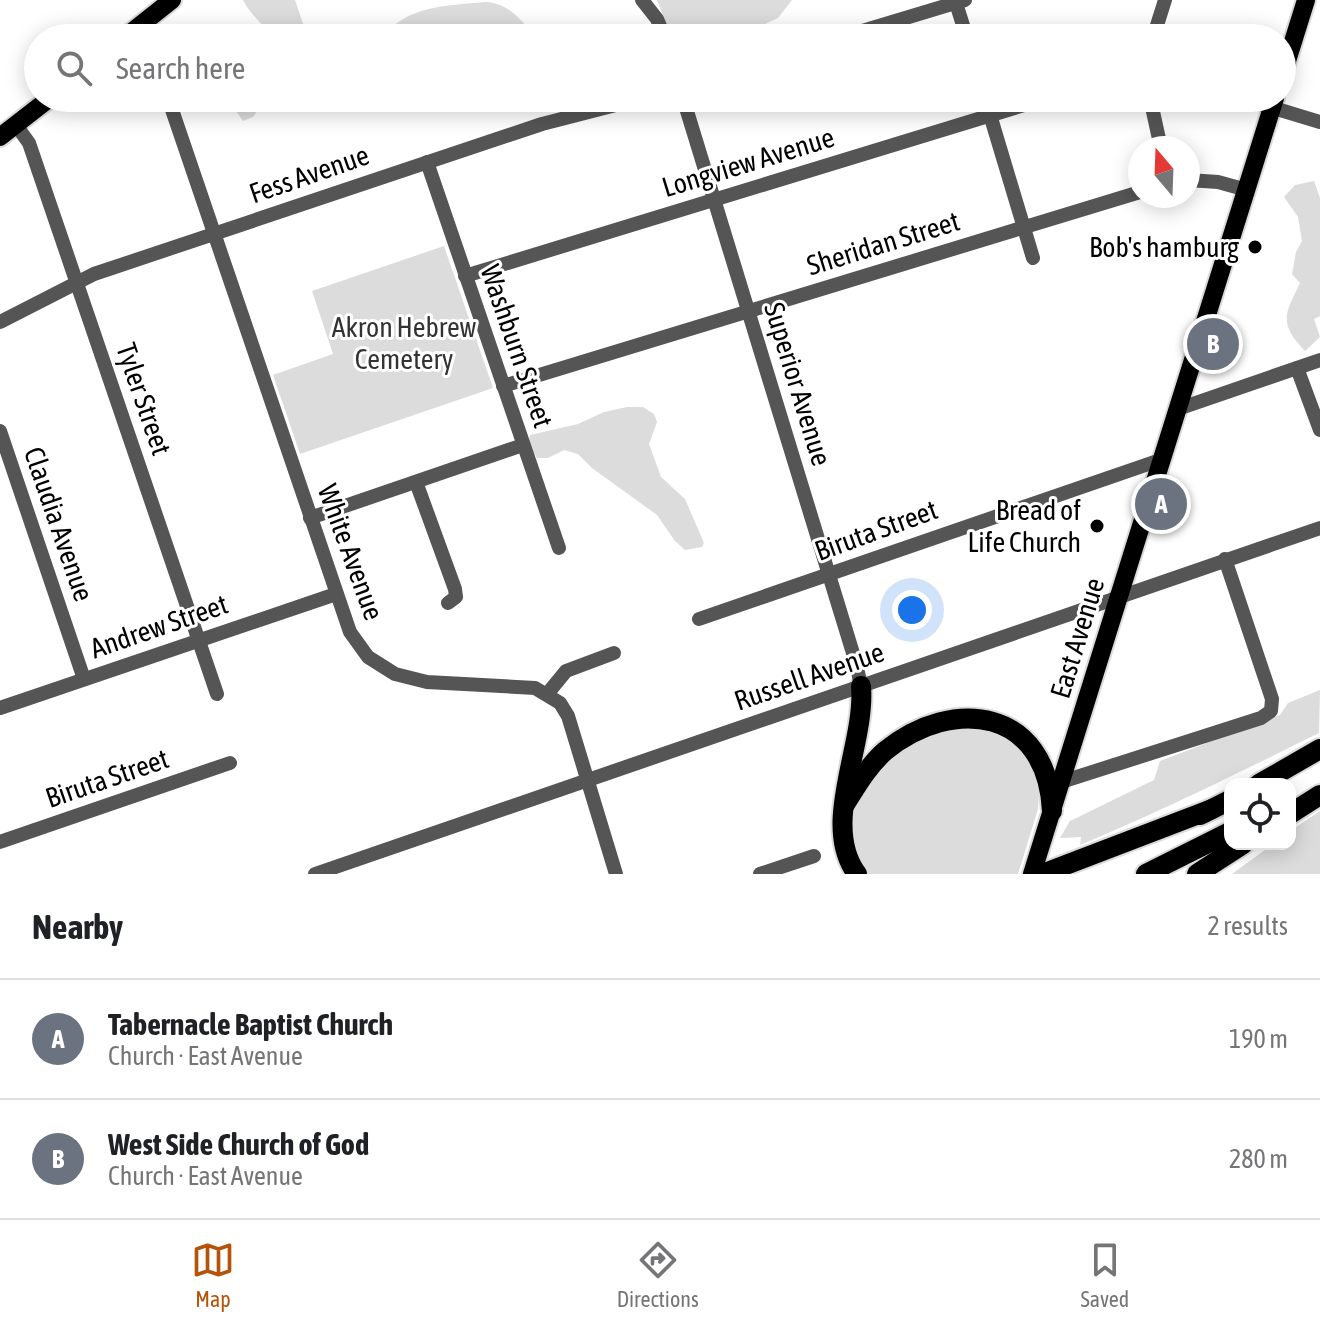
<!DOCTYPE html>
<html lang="en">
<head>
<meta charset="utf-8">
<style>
  body { margin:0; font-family:"Asap Condensed",sans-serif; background:#f2f2f2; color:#202124 }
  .controls { position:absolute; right:24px; bottom:24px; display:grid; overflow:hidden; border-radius:16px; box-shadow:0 4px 20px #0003 }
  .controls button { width:72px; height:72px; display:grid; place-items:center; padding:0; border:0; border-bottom:2px solid #e0e0e0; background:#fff; color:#202124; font:40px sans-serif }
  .compass { position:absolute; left:1128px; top:136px; width:72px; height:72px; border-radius:50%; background:#fff; box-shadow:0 4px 20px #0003; rotate:341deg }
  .you { position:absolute; left:912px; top:610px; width:28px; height:28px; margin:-20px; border:6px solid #fff; border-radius:50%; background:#1a73e8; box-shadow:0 0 0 12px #1a73e833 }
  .badge { display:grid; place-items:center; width:52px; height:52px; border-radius:50%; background:#b45309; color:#fff; font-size:26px; font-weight:700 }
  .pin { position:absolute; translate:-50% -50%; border:4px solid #fff; box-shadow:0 2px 8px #0006 }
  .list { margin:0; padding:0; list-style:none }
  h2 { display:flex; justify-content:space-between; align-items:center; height:104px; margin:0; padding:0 32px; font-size:34px }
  h2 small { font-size:26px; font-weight:400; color:#757577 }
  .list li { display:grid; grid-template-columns:52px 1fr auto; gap:24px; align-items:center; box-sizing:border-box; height:120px; padding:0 32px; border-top:2px solid #e0e0e0 }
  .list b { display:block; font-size:30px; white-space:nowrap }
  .list p { margin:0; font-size:26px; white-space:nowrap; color:#757577 }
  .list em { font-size:26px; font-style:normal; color:#757577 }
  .icon { flex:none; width:44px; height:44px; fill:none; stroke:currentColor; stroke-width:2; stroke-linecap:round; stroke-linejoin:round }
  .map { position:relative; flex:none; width:1320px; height:874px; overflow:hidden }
  .search { position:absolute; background:#fff; box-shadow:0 4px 20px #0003; left:24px; right:24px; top:24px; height:88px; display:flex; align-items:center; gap:20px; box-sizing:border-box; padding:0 28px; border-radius:44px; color:#757577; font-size:30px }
  .sheet { height:344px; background:#fff }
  nav { display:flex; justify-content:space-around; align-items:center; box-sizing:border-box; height:112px; border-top:2px solid #e0e0e0; background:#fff; font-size:22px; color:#757577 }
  nav a { display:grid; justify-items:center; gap:4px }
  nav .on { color:#b45309 }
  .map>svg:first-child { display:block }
  .green { fill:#dcdcdc }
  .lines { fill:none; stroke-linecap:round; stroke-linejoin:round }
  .major-casing { stroke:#dbdbdb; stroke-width:22 }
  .highway-casing { stroke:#dbdbdb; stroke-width:24 }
  .minor { stroke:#555; stroke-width:14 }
  .major { stroke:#000; stroke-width:18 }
  .highway { stroke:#000; stroke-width:20 }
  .poi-dot { fill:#000; stroke:#fff; stroke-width:3 }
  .labels { text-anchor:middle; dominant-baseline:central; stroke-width:6; stroke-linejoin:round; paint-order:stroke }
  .street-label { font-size:28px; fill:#000; stroke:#fff }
  .poi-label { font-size:28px; fill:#000; stroke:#fff; text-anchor:end }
  .park-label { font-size:28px; fill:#333; stroke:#fff }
</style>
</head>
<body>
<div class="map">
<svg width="1320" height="874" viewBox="0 0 1320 874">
  <rect width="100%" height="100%" fill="#fff"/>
  <g class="green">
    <path d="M243 0H295L308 38H270C263 22 250 15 243 0Z"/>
    <polygon points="657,0 792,0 778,18 735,38 672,38"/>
    <path d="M485 2C509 3 521 20 537 38L415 36 381 38C409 5 444 6 485 2Z"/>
    <polygon points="227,98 266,98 253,117 243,121"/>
    <path d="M1314 181 1320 198V316L1314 319 1320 337 1305 351C1278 323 1285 314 1300 283L1292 274 1296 252 1302 241 1298 217 1284 197 1295 185Z"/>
    <polygon points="444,246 493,388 300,454 273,375 333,354 312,291"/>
    <polygon points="627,407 643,407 654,414 657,422 649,444 661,477 685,499 704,543 702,547 685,550 675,541 657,515 592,468 578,454 564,450 548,458 537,458 528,444 530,435 578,424 604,412"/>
    <path d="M1320 690 1319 733C1240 772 1162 811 1080 845L1081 837 1060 838 1070 821 1154 780 1160 761 1280 715 1288 703Z"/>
    <polygon points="966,723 1019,740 1040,778 1038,809 1018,874 863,874 850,855 852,806 863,783 906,742"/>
    <polygon points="1320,811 1320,874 1232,874 1273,844 1290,844 1290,831"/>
  </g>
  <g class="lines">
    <defs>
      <g id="major">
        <polyline points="124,38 172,0"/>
        <polyline points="1282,77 1306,0"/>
        <polyline points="0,137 50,98"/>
        <polyline points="1032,874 1275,98"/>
      </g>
      <g id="highway">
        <polyline points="1259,784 1320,749"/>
        <path d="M844 806C856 787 868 766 885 751 954 695 1047 709 1052 811"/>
        <polyline points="1290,814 1320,795"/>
        <polyline points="1200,815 1230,800"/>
        <path d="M857 874C820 824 866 745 861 686"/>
        <polyline points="1042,874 1212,809"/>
        <polyline points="1146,874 1230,832"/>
        <polyline points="1197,874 1243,844"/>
      </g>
    </defs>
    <use href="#major" class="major-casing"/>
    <use href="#highway" class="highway-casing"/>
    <g class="minor">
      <polyline points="642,0 657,19 665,38"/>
      <polyline points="955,0 967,38"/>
      <polyline points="839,38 965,0"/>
      <polyline points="1153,38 1165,0"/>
      <polyline points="168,98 350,632 368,657 395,674 427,682 535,688 560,703 568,716 616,874"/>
      <polyline points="683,98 856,663 861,686"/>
      <polyline points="985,98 1033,258"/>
      <polyline points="1150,98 1161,148"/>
      <polyline points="1241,98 1320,122"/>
      <polyline points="16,125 29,143 217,694"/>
      <polyline points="427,162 559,548"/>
      <polyline points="1188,180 1218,182 1247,190"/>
      <polyline points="465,276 1047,98"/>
      <polyline points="0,322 94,274 542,124 643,98"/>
      <polyline points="1297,368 1320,430"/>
      <polyline points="503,386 1140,192"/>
      <polyline points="1178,409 1320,360"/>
      <polyline points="0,431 84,679"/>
      <polyline points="416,482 455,589 456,597 448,603"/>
      <polyline points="310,518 523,445"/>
      <polyline points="699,619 1163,459"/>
      <polyline points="548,693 566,671 614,653"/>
      <polyline points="0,708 336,594"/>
      <polyline points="1061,782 1261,718 1271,711 1272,699 1225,559"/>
      <polyline points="0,842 230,763"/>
      <polyline points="315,874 1320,528"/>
      <polyline points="760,874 814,856"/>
    </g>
    <use href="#major" class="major"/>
    <use href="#highway" class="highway"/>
  </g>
  <g class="poi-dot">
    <circle cx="1255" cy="247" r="8"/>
    <circle cx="1097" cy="526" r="8"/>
  </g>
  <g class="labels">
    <g class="street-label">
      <text transform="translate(748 162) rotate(-17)">Longview Avenue</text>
      <text transform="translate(309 174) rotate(-19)">Fess Avenue</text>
      <text transform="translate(883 243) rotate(-17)">Sheridan Street</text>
      <text transform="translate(517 346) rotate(71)">Washburn Street</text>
      <text transform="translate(798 384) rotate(73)">Superior Avenue</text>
      <text transform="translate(144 399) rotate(71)">Tyler Street</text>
      <text transform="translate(59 524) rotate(71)">Claudia Avenue</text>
      <text transform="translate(876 530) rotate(-20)">Biruta Street</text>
      <text transform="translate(351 552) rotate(70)">White Avenue</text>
      <text transform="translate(159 626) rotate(-19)">Andrew Street</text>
      <text transform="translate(1077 638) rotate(-73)">East Avenue</text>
      <text transform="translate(809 676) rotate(-19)">Russell Avenue</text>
      <text transform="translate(107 778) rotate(-19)">Biruta Street</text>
    </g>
    <g class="poi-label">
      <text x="1239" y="247">Bob's hamburg</text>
      <text x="1081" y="510">Bread of<tspan x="1081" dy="32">Life Church</tspan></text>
    </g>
    <g class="park-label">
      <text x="404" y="327">Akron Hebrew<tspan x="404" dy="32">Cemetery</tspan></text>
    </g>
  </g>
</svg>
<div class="controls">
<button><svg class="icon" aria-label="locate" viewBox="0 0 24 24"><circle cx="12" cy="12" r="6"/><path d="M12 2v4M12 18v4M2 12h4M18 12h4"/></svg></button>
</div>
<svg class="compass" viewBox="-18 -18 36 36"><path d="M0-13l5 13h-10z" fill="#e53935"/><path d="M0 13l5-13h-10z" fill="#757577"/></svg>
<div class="you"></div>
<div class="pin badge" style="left:1161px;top:504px;background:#6b7280">A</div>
<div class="pin badge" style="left:1213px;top:344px;background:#6b7280">B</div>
<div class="search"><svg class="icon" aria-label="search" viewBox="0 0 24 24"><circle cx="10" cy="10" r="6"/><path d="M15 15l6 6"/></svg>Search here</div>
</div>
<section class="sheet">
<h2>Nearby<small>2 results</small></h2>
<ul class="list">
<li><span class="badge" style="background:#6b7280">A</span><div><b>Tabernacle Baptist Church</b><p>Church · East Avenue</p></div><em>190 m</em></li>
<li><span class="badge" style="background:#6b7280">B</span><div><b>West Side Church of God</b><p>Church · East Avenue</p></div><em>280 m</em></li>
</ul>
</section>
<nav>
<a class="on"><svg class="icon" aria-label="map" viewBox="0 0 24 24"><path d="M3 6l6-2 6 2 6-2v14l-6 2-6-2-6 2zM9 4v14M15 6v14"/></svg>Map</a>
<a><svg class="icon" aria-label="directions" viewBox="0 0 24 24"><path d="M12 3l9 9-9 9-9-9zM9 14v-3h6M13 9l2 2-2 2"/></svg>Directions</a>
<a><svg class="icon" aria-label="saved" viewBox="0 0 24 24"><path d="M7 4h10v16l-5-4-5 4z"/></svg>Saved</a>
</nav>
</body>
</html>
